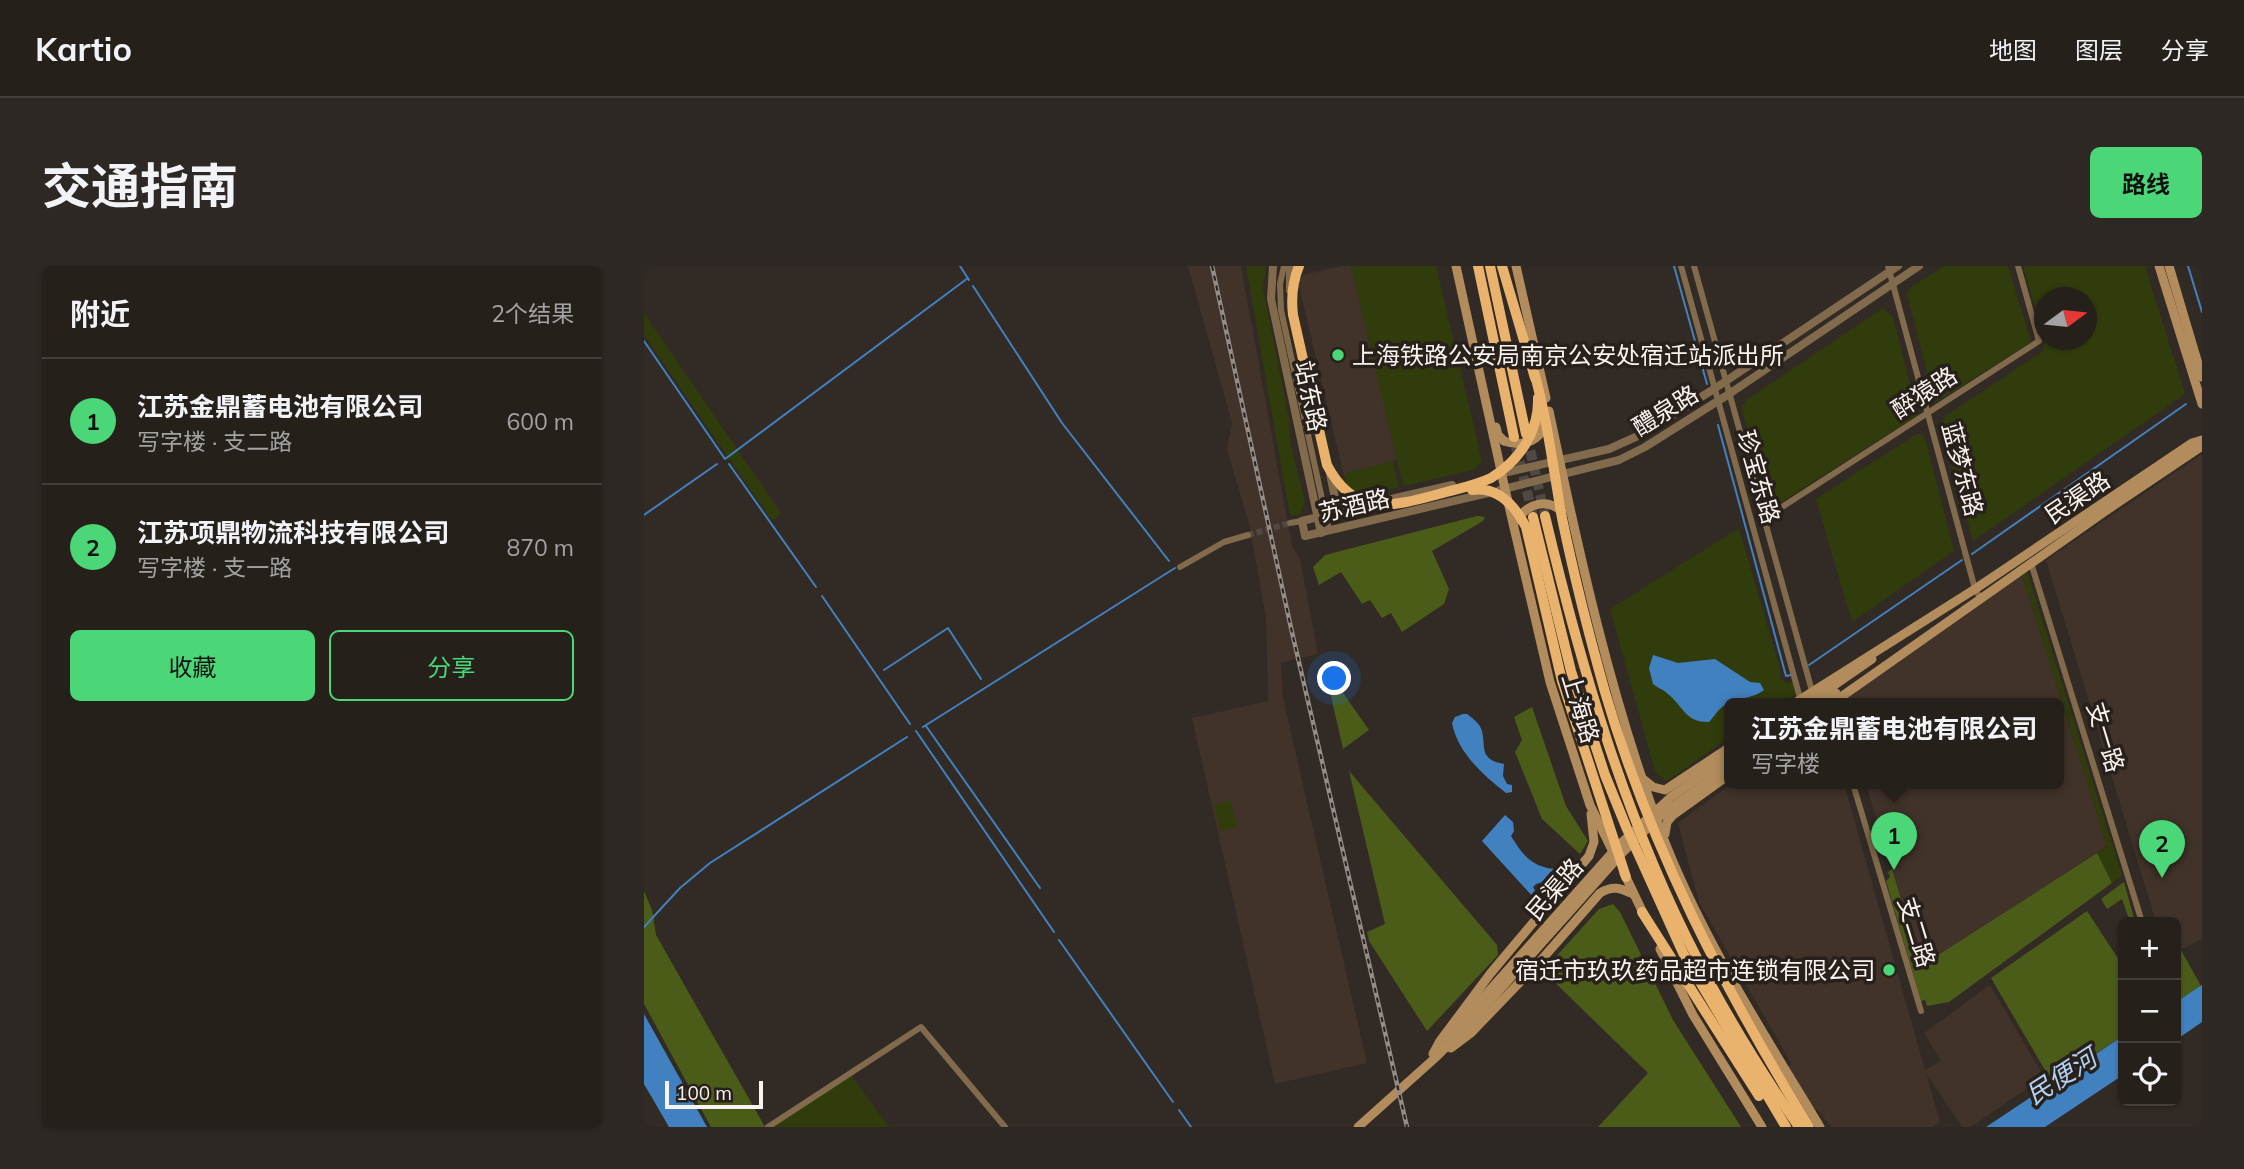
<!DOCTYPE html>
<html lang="zh">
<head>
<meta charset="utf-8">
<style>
  body { margin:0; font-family:Mulish,"Noto Sans SC",sans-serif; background:#2e2824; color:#f1f3f6 }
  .controls { position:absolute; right:21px; bottom:21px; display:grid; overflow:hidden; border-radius:10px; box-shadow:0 2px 5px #0004 }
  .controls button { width:63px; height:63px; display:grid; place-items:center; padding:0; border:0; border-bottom:2px solid #423e3a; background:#26201b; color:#f1f3f6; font:35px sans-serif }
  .compass { position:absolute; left:1390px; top:21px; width:63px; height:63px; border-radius:50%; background:#26201b; box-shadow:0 2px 5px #0004; rotate:75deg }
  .scale { position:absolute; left:21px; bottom:18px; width:98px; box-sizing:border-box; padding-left:7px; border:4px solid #f9f3ef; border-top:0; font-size:19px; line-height:24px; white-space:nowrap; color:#f9f3ef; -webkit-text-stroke:5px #28201b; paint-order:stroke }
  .you { position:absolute; left:691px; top:413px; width:24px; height:24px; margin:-18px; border:5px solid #fff; border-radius:50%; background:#1a73e8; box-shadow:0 0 0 10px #1a73e833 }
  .badge { display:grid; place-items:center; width:46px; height:46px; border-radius:50%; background:#4bd677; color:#111; font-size:23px; font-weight:700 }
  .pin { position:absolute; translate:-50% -58px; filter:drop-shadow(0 2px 4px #0008) }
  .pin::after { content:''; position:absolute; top:37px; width:24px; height:21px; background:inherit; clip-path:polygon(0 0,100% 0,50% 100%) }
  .popup { position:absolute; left:1080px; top:432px; width:340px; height:91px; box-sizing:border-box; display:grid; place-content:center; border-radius:10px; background:#26201b; filter:drop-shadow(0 2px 5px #0005); font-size:23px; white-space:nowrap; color:#a4a3a3 }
  .popup b { font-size:26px; color:#f1f3f6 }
  .popup::after { content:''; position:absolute; left:50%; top:100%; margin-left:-14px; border:14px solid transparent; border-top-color:#26201b }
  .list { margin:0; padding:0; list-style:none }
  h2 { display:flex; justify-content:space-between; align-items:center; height:91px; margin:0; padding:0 28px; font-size:30px }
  h2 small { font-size:23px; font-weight:400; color:#a4a3a3 }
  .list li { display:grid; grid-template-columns:46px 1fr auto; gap:21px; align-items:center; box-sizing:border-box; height:126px; padding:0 28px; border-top:2px solid #423e3a }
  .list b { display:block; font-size:26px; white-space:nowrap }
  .list p { margin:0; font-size:23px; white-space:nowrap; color:#a4a3a3 }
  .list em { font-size:23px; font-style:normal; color:#a4a3a3 }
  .actions { display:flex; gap:14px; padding:21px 28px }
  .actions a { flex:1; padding:16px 0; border:2px solid #4bd677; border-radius:10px; text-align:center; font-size:24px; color:#4bd677 }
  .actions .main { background:#4bd677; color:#111 }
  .icon { flex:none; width:38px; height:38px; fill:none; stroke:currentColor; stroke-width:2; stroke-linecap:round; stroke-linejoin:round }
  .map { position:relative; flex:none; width:1558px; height:861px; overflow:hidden; border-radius:10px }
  header { display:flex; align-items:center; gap:42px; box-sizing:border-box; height:98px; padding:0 35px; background:#26201b; border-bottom:2px solid #423e3a }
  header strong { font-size:33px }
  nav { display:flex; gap:38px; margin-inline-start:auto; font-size:24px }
  .intro { display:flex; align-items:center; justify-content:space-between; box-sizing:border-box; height:168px; padding:0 42px }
  h1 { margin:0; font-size:49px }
  .button { padding:18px 32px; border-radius:10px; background:#4bd677; color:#111; font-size:24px; font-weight:700 }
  main { display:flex; gap:42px; padding:0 42px }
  aside { flex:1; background:#26201b; border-radius:10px; box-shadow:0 2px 5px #0004 }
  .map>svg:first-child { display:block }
  .built { fill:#41332a }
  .green { fill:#313c0d; fill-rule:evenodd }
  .forest { fill:#4b5c19 }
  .water { fill:#4281c0 }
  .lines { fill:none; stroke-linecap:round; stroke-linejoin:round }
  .stream { stroke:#4281c0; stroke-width:2 }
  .minor-tunnel { stroke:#504842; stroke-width:6; stroke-dasharray:6 3; stroke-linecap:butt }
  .trunk-tunnel { stroke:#504842; stroke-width:10; stroke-dasharray:10 5; stroke-linecap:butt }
  .minor { stroke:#826a4c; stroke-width:6 }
  .tertiary { stroke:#826a4c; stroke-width:8 }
  .secondary { stroke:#b28c5c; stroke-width:9 }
  .trunk { stroke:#e9b26d; stroke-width:10 }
  .rail-casing { stroke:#938c87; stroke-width:4.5 }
  .rail { stroke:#28201b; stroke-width:2; stroke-dasharray:5; stroke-linecap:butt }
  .poi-dot { fill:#4bd677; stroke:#28201b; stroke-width:2.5 }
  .labels { text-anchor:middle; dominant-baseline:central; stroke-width:7; stroke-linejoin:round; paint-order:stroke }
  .poi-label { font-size:24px; fill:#f9f3ef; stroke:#28201b; text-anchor:start }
  .street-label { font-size:24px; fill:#f9f3ef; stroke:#28201b }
  .water-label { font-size:26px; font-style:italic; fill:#b2d2f4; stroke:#28201b }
</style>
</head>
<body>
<header>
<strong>Kartio</strong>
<nav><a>地图</a><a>图层</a><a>分享</a></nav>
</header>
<div class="intro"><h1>交通指南</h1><a class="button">路线</a></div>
<main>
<aside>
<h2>附近<small>2个结果</small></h2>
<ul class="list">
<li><span class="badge">1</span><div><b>江苏金鼎蓄电池有限公司</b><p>写字楼 · 支二路</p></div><em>600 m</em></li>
<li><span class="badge">2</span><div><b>江苏项鼎物流科技有限公司</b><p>写字楼 · 支一路</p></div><em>870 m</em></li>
</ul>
<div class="actions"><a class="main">收藏</a><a>分享</a></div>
</aside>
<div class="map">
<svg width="1558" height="861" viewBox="0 0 1558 861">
  <rect width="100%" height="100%" fill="#322a24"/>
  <g class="built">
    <polygon points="544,0 597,0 648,280 656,293 674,388 637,397 639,432 723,797 631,818 548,452 624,435 622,352 605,257 583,184 588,157"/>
    <polygon points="698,0 707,0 753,194 703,207 700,210 654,16 655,10"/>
    <polygon points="1558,188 1558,673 1532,686 1532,656 1512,656 1402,294"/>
    <polygon points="1378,309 1463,580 1277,700 1222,518 1414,518 1414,438 1198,438 1197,435"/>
    <polygon points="1087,518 1200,518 1281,804 1297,795 1280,767 1346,719 1400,811 1327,861 1318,861 1282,807 1296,856 1288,861 1187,861 1173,843 1169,845 1142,807 1147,797 1055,636 1034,557"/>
  </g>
  <g class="green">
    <polygon points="602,0 622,0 619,23 645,153 647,179 661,236 656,248 646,250"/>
    <polygon points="707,0 792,0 838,195 830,204 759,220"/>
    <polygon points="1300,0 1364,0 1387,76 1291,137 1263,28 1266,22"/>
    <path d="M1379 0H1501L1541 128 1329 275 1297 158 1303 149 1398 86 1401 75ZM1400 32H1442V74H1400Z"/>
    <polygon points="1239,42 1249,51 1274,149 1125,244 1099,148 1098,141 1101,135"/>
    <polygon points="0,47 137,247 131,254 126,252 0,69"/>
    <polygon points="1273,168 1279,168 1282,175 1310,285 1208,356 1172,233"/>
    <polygon points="749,195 755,221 706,233 700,210 702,207"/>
    <polygon points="1095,262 1136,403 1136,412 1143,418 1148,415 1153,427 1137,438 1086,438 1085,472 1024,514 1020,514 1011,505 966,343"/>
    <polygon points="1383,305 1478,610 1468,617 1453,587 1463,580 1378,309"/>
    <polygon points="586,534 593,561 576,565 570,538"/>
    <polygon points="206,808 245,861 124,861"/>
  </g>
  <g class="forest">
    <polygon points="833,250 841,251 839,255 788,285 805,323 800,338 758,366 747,347 738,352 726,334 718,338 697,306 675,319 669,301 681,289"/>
    <polygon points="685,407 725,464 699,483 682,408"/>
    <polygon points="888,441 922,540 944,575 936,588 898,553 871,486 878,474 870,451"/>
    <polygon points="705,505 853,679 854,689 783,765 725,675 723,666 741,658"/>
    <polygon points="1453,587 1468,617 1305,736 1283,740 1281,734 1277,735 1242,615 1246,611 1244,606 1248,603 1277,700"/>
    <polygon points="1480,616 1491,656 1486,656 1478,633 1463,643 1457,633"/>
    <polygon points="0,625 8,644 12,669 121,861 67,861 0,738"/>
    <polygon points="969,638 976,646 1029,754 1097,861 954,861 1004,807 899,705 955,643"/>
    <polygon points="1443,645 1479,700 1479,770 1408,816 1347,712"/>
    <polygon points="1537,684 1557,720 1532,736 1532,686"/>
  </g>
  <g class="water">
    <path d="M1009 389 1034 397 1071 393 1106 416 1116 417 1120 424C1104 435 1094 430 1081 439 1074 443 1070 451 1065 456 1042 457 1039 440 1024 428 1020 424 1014 422 1009 418L1005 402Z"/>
    <path d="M819 448H823C828 452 836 457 838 465 842 483 835 493 860 498L859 510 863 518 868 519V526L862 527C838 508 814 487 808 457L811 451Z"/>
    <path d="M861 549 869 556 870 565 867 570C875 583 884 597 900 601 909 604 914 601 921 610L892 618 889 621 894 630 890 632 838 575Z"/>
    <polygon points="1558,719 1558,756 1532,774 1532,736"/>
    <polygon points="0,748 63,861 25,861 0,818"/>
    <polygon points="1479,770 1479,809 1401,861 1342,861"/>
  </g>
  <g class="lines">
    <g class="stream">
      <polyline points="316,0 325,14"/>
      <polyline points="1030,0 1063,118"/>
      <polyline points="1544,0 1558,46"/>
      <polyline points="329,20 418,157 525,295"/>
      <polyline points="0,75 81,193 324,12"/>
      <polyline points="1074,159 1142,410 1147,409"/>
      <polyline points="85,198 172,321"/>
      <polyline points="0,249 73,198"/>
      <polyline points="1328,288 1542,138"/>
      <polyline points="178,330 266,458"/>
      <polyline points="1165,399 1318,294"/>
      <polyline points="240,404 304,362 337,413"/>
      <polyline points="282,460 396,622"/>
      <polyline points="279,461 531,302"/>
      <polyline points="272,465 410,666"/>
      <polyline points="0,661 36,622 66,597 263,471"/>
      <polyline points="415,674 529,836"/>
      <polyline points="535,844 547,861"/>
    </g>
    <polyline class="minor-tunnel" points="604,269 646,257"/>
    <g class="trunk-tunnel">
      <polyline points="883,170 901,250"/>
      <polyline points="872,181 889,250"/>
    </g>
    <g class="minor">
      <polyline points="640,0 636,18 637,44 685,265"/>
      <polyline points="1037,0 1156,432"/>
      <polyline points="1050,0 1168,425"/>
      <polyline points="1244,0 1331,323 1337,333"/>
      <polyline points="1121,252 1395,75 1374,0"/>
      <polyline points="646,257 658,255"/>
      <polyline points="1387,297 1498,656"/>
      <polyline points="536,301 580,276 604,269"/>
      <polyline points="1209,518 1277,745"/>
      <polyline points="124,861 277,761 361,861"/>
    </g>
    <g class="tertiary">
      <polyline points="629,0 627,33 677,267"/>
      <polyline points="646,24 646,0"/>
      <polyline points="686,208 694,246"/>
      <polyline points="855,208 965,183 996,169 1070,123 1254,0"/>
      <polyline points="856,224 975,194 1001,181 1085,128 1275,0"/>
      <polyline points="743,234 808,219"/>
      <polyline points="727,238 658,255 661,270 844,227"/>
    </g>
    <g class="secondary">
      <polyline points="812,0 861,223 906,416 946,539 970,588"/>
      <polyline points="872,0 902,132"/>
      <polyline points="1515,0 1558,138"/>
      <polyline points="1525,0 1558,111"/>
      <path d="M905 145C935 287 966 430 1017 566 1057 671 1119 766 1176 861"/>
      <path d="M852 161 854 169 860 175C877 181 898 176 900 156"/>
      <path d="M874 254C883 237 904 232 918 246"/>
      <polyline points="1149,438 1331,323 1548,177 1558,174"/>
      <polyline points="1163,438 1228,393"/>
      <polyline points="1176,438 1192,427"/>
      <polyline points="1187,438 1460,246 1558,180"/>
      <polyline points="999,513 1009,521 1021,524 1086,481"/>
      <polyline points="1021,568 1023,556 1029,549 1086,508"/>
      <polyline points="980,607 1001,651"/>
      <polyline points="1016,683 1049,749 1118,861"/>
      <polyline points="804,771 975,579 1027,531 1086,490"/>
      <path d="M807 782 827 767 899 692 956 627C969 619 976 622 989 628"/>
      <polyline points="789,788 796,775 846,708 945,590 950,576 947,548"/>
      <polyline points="714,861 791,792 827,756 978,587 1016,550 1086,500"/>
    </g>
    <g class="trunk">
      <path d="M655 0C648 17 647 32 649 49L683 199C710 251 747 241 795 228 812 223 830 220 847 212 875 195 895 166 894 132"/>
      <polyline points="834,0 870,171"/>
      <polyline points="846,0 882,168"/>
      <polyline points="858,0 891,112"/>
      <path d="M890 106C904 156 909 202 918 252 930 310 945 369 961 426 1006 581 1081 724 1165 861"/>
      <path d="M828 224C854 220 871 240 882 261L918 415 982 611"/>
      <path d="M901 250C937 401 981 553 1053 692 1083 751 1118 807 1155 861"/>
      <polyline points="889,251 927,405 961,509 983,563 1040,689 1142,861"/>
      <polyline points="998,646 1115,830"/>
    </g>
    <defs>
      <polyline id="rail" points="568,0 647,362 763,861"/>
    </defs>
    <use href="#rail" class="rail-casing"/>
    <use href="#rail" class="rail"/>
  </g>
  <g class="poi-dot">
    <circle cx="694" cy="89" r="7"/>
    <circle cx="1245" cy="704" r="7"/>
  </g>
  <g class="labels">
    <g class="poi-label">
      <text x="708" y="89">上海铁路公安局南京公安处宿迁站派出所</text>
      <text x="1231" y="704" text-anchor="end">宿迁市玖玖药品超市连锁有限公司</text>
    </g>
    <g class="street-label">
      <text transform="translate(1280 126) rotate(-33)">醉猿路</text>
      <text transform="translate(667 130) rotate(78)">站东路</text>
      <text transform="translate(1021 144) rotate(-32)">醴泉路</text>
      <text transform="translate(1319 203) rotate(75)">蓝梦东路</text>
      <text transform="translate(1115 211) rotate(74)">珍宝东路</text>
      <text transform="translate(1433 231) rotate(-34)">民渠路</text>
      <text transform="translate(710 239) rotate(-13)">苏酒路</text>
      <text transform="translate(937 442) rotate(73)">上海路</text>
      <text transform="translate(1462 471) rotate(73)">支一路</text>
      <text transform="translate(910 623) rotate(-49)">民渠路</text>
      <text transform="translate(1273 666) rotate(73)">支二路</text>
    </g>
    <g class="water-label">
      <text transform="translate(1417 810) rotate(-33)">民便河</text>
    </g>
  </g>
</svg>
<div class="controls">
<button>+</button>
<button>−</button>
<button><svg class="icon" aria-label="locate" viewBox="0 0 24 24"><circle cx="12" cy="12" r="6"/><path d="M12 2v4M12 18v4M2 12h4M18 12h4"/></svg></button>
</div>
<svg class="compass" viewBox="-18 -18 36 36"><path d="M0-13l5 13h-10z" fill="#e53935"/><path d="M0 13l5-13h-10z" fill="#a4a3a3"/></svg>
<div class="scale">100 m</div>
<div class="you"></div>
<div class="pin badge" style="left:1250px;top:604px">1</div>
<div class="popup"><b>江苏金鼎蓄电池有限公司</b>写字楼</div>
<div class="pin badge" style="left:1518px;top:612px">2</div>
</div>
</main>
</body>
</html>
